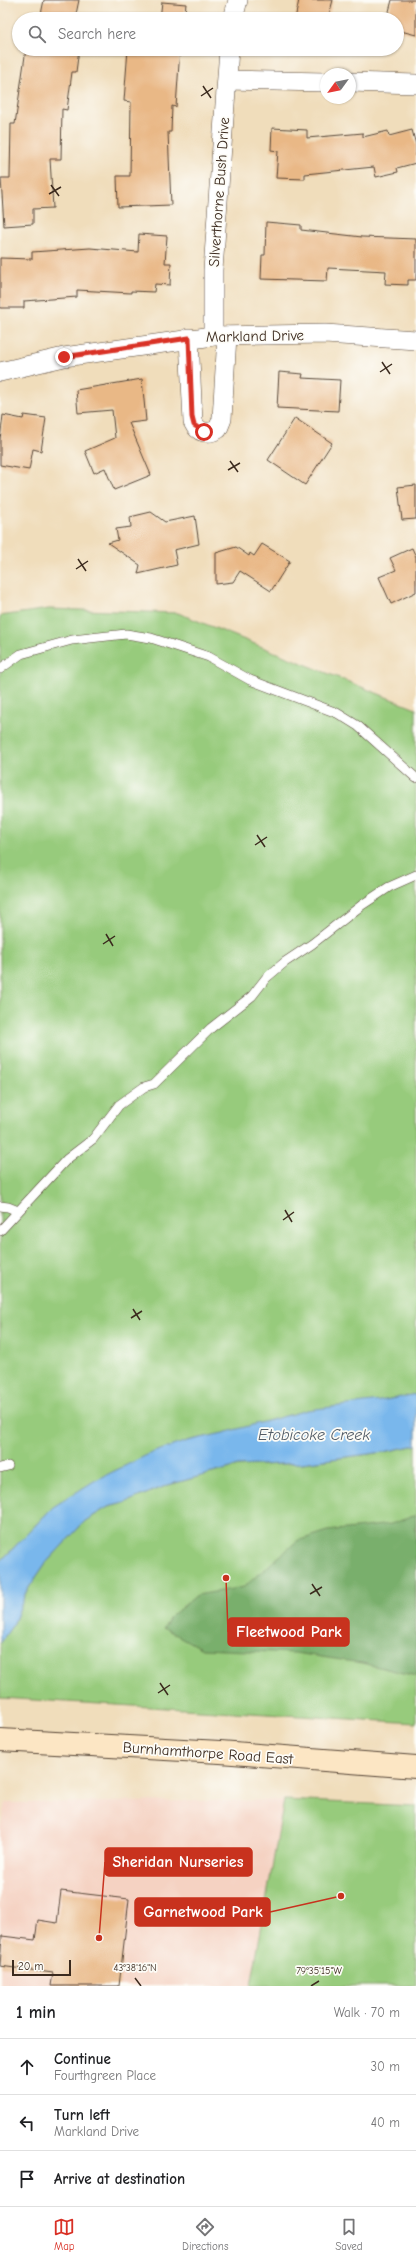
<!DOCTYPE html>
<html lang="en">
<head>
<meta charset="utf-8">
<style>
  body { margin:0; font-family:"Comic Neue",sans-serif; background:#f2f2f2; color:#202124 }
  .compass { position:absolute; left:320px; top:68px; width:36px; height:36px; border-radius:50%; background:#fff; box-shadow:0 1px 3px #0004; rotate:237deg }
  .scale { position:absolute; left:12px; bottom:10px; width:59px; box-sizing:border-box; padding-left:4px; border:2px solid #3b2a1e; border-top:0; font-size:11px; line-height:14px; white-space:nowrap; color:#3b2a1e; -webkit-text-stroke:3px #fdfcf7; paint-order:stroke }
  .stop { position:absolute; width:12px; height:12px; margin:-9px; border:3px solid #d93025; border-radius:50%; background:#fff }
  .stop.end { background:#d93025; border-color:#fff; box-shadow:0 1px 4px #0008 }
  .list { margin:0; padding:0; list-style:none }
  h2 { display:flex; justify-content:space-between; align-items:center; height:52px; margin:0; padding:0 16px; font-size:17px }
  h2 small { font-size:13px; font-weight:400; color:#757577 }
  .list li { display:grid; grid-template-columns:26px 1fr auto; gap:12px; align-items:center; box-sizing:border-box; height:56px; padding:0 16px; border-top:1px solid #e0e0e0 }
  .list b { display:block; font-size:15px; white-space:nowrap }
  .list p { margin:0; font-size:13px; white-space:nowrap; color:#757577 }
  .list em { font-size:13px; font-style:normal; color:#757577 }
  .icon { flex:none; width:22px; height:22px; fill:none; stroke:currentColor; stroke-width:2; stroke-linecap:round; stroke-linejoin:round }
  .map { position:relative; flex:none; width:416px; height:1986px; overflow:hidden }
  .search { position:absolute; background:#fff; box-shadow:0 1px 3px #0004; left:12px; right:12px; top:12px; height:44px; display:flex; align-items:center; gap:10px; box-sizing:border-box; padding:0 14px; border-radius:22px; color:#757577; font-size:15px }
  .sheet { height:220px; background:#fff }
  nav { display:flex; justify-content:space-around; align-items:center; box-sizing:border-box; height:56px; border-top:1px solid #e0e0e0; background:#fff; font-size:11px; color:#757577 }
  nav a { display:grid; justify-items:center; gap:2px }
  nav .on { color:#d93025 }
  .map>svg:first-child { display:block }
  .built { fill:#f5d2c2 }
  .green { fill:#97cb7c; stroke:#697a4d }
  .forest { fill:#79af6c; stroke:#5a6c45 }
  .water { fill:#79b7ec; stroke:#5a7085 }
  .building { fill:#e9b886 }
  .lines { fill:none; stroke-linecap:round; stroke-linejoin:round }
  .service-casing { stroke:#564536; stroke-width:10 }
  .minor-casing { stroke:#564536; stroke-width:20 }
  .secondary-casing { stroke:#564536; stroke-width:24 }
  .service { stroke:#fff; stroke-width:9 }
  .minor { stroke:#fff; stroke-width:19 }
  .secondary { stroke:#fce6c4; stroke-width:22 }
  .route { stroke:#d93025; stroke-width:5 }
  .ticks { fill:none; stroke:#3b2a1e; stroke-width:1.5 }
  .labels { text-anchor:middle; dominant-baseline:central; stroke-width:3.5; stroke-linejoin:round; paint-order:stroke }
  .street-label { font-size:15px; fill:#3b2a1e; stroke:#fdfcf7 }
  .water-label { font-size:16px; font-style:italic; fill:#515b66; stroke:#fdfcf7 }
  .ticks-label { font-size:10px; text-anchor:middle; fill:#3b2a1e; stroke:#fdfcf7; stroke-width:3.5; stroke-linejoin:round; paint-order:stroke }
  .leader { fill:none; stroke:#c8321e; stroke-width:1.5 }
  .callout-dot { fill:#c8321e; stroke:#fdfcf7; stroke-width:1.5 }
  .callout { fill:#c8321e; stroke:#c8321e; stroke-width:1.5 }
  .callout-label { font-size:16px; text-anchor:middle; font-weight:bold; fill:#fff }
</style>
</head>
<body>
<div class="map">
<svg width="416" height="1986" viewBox="0 0 416 1986">
  <rect width="100%" height="100%" fill="#fdfcf7"/>
  <filter id="ink" filterUnits="userSpaceOnUse"><feTurbulence type="fractalNoise" baseFrequency=".025" numOctaves="2"/><feDisplacementMap in="SourceGraphic" scale="8" xChannelSelector="R" yChannelSelector="G"/><feConvolveMatrix kernelMatrix="1 2 1 2 8 2 1 2 1" color-interpolation-filters="sRGB"/></filter>
  <filter id="wash" filterUnits="userSpaceOnUse"><feTurbulence type="fractalNoise" baseFrequency=".012" numOctaves="4" result="noise"/><feDisplacementMap in="SourceGraphic" scale="16" xChannelSelector="R" yChannelSelector="G"/><feGaussianBlur stdDeviation="0.9" result="paint"/><feColorMatrix in="noise" values="0 0 0 0 0 0 0 0 0 0 0 0 0 0 0 0 0 1.4 0 .05"/><feComposite in="paint" operator="in"/></filter>
  <g filter="url(#wash)">
    <rect width="100%" height="100%" fill="#f0ddbb"/>
    <polygon class="built" points="284,1800 251,1986 0,1986 0,1828 6,1803"/>
    <g class="green">
      <polygon points="49,609 178,613 416,709 416,1394 187,1441 53,1507 0,1562 0,616"/>
      <polygon points="416,1445 416,1723 0,1698 0,1643 14,1623 26,1592 45,1564 70,1537 85,1521 108,1507 124,1503 168,1485 238,1466 302,1463 384,1452"/>
      <polygon points="284,1800 416,1806 416,1986 251,1986"/>
    </g>
    <polygon class="forest" points="416,1515 416,1676 362,1663 295,1653 202,1649 164,1628 170,1617 197,1595 244,1587 297,1541 328,1531 391,1524"/>
    <polygon class="water" points="416,1394 416,1445 384,1452 302,1463 238,1466 168,1485 124,1503 108,1507 85,1521 45,1564 26,1592 14,1623 0,1643 0,1562 53,1507 94,1481 151,1453 187,1441 223,1433 307,1410 380,1401"/>
    <g id="blocks">
      <g class="building">
        <polygon points="44,0 79,0 75,19 40,19"/>
        <polygon points="299,0 333,0 328,19 295,19"/>
        <polygon points="392,0 416,0 416,35 397,30 397,19 387,19"/>
        <polygon points="162,2 186,4 184,19 160,19"/>
        <polygon points="26,49 79,49 76,72 72,72 67,110 62,109 61,159 50,159 53,208 33,209 33,224 4,226 1,178 10,178 11,124 15,124"/>
        <polygon points="128,49 180,49 176,107 172,106 171,132 168,132 171,205 118,207 117,176 130,176 131,102 124,101"/>
        <polygon points="272,128 307,130 307,138 363,133 363,137 388,131 389,136 412,130 416,145 416,163 397,168 398,172 376,177 374,167 305,174 305,179 276,178 278,151 271,150"/>
        <polygon points="266,222 301,225 301,230 362,237 416,239 416,280 408,280 408,285 385,284 386,271 328,268 327,281 261,279 262,255 265,255"/>
        <polygon points="139,234 167,236 165,263 171,263 170,285 155,284 154,292 131,291 131,293 77,290 77,297 24,301 24,308 0,308 0,258 32,259 32,252 90,248 138,252"/>
        <polygon points="279,372 303,374 302,378 340,380 338,411 277,408"/>
        <polygon points="142,379 146,421 129,423 151,475 114,490 105,468 94,473 85,451 115,438 112,410 78,413 76,390"/>
        <polygon points="3,415 23,419 24,415 46,418 41,451 33,449 29,470 0,465 0,440"/>
        <polygon points="295,418 332,443 305,485 268,460"/>
        <polygon points="416,485 416,519 402,520 398,487"/>
        <polygon points="151,512 165,522 195,516 199,544 174,550 177,565 138,574 140,565 108,543 118,540 116,529 131,527 130,517"/>
        <polygon points="262,544 290,561 271,591 240,571 233,582 216,584 216,553 236,547 249,556 250,553 254,556"/>
        <polygon points="412,548 416,557 416,592 391,604 379,577 396,570 390,558"/>
        <polygon points="61,1891 129,1899 119,1986 51,1986 53,1973 0,1966 2,1936 35,1940 38,1920 57,1923"/>
      </g>
    </g>
  </g>
  <g filter="url(#ink)">
    <use href="#blocks" fill-opacity="0" stroke="#564536" stroke-width="1"/>
    <g class="lines">
      <defs>
        <g id="service">
          <polyline points="0,669 21,654 72,640 126,634 151,638 209,657 250,680 337,713 358,726 416,778"/>
          <polyline points="0,1206 8,1207 18,1211"/>
          <polyline points="0,1231 67,1159 93,1139 119,1105 144,1087 154,1084 211,1028 252,996 266,978 285,962 312,944 362,905 389,887 416,875"/>
          <polyline points="0,1468 8,1466"/>
        </g>
        <g id="minor">
          <polyline points="233,19 238,0"/>
          <polyline points="228,80 326,82"/>
          <polyline points="350,82 416,84"/>
          <polyline points="213,336 213,270 229,49"/>
          <path d="M189 338 193 422C198 433 208 435 218 429L222 419 227 336"/>
          <polyline points="0,372 64,357 213,336 325,334 416,340"/>
        </g>
        <polyline id="secondary" points="0,1740 220,1752 416,1767"/>
      </defs>
      <use href="#service" class="service-casing"/>
      <use href="#minor" class="minor-casing"/>
      <use href="#secondary" class="secondary-casing"/>
      <use href="#service" class="service"/>
      <use href="#minor" class="minor"/>
      <use href="#secondary" class="secondary"/>
    </g>
  </g>
  <g class="lines" filter="url(#ink)">
    <polyline class="route" points="64,357 189,338 192,417 194,425 204,432"/>
  </g>
  <path class="ticks" d="M203 86 211 98M201 96 213 88M51 185 59 196M49 194 61 187M382 362 390 374M380 372 392 364M230 461 238 472M228 470 240 463M78 559 86 571M76 569 88 561M257 835 265 847M255 845 267 837M106 934 113 946M103 944 115 936M285 1210 292 1222M283 1220 294 1212M133 1309 140 1320M131 1318 142 1311M312 1584 320 1596M310 1594 322 1587M160 1683 168 1695M158 1693 170 1685M135 1978 141 1986M311 1986 319 1981"/>
  <g class="labels">
    <g class="street-label">
      <text transform="translate(219 192) rotate(-86)">Silverthorne Bush Drive</text>
      <text transform="translate(255 336) rotate(-1)">Markland Drive</text>
      <text transform="translate(208 1753) rotate(4)">Burnhamthorpe Road East</text>
    </g>
    <g class="water-label">
      <text x="314" y="1435">Etobicoke Creek</text>
    </g>
  </g>
  <g class="ticks-label">
    <text x="135" y="1971">43°38'16"N</text>
    <text x="319" y="1974">79°35'15"W</text>
  </g>
  <path class="leader" d="M226 1578L228 1632M99 1938L105 1862M341 1896L270 1912"/>
  <g class="callout-dot">
    <circle cx="226" cy="1578" r="4"/>
    <circle cx="99" cy="1938" r="4"/>
    <circle cx="341" cy="1896" r="4"/>
  </g>
  <g class="callout">
    <rect x="228" y="1618" width="121" height="28" rx="4"/>
    <rect x="105" y="1848" width="147" height="28" rx="4"/>
    <rect x="135" y="1898" width="135" height="28" rx="4"/>
  </g>
  <g class="callout-label">
    <text x="289" y="1637">Fleetwood Park</text>
    <text x="178" y="1867">Sheridan Nurseries</text>
    <text x="203" y="1917">Garnetwood Park</text>
  </g>
</svg>
<svg class="compass" viewBox="-18 -18 36 36"><path d="M0-13l5 13h-10z" fill="#e53935"/><path d="M0 13l5-13h-10z" fill="#757577"/></svg>
<div class="scale">20 m</div>
<div class="stop" style="left:204px;top:432px"></div>
<div class="stop end" style="left:64px;top:357px"></div>
<div class="search"><svg class="icon" aria-label="search" viewBox="0 0 24 24"><circle cx="10" cy="10" r="6"/><path d="M15 15l6 6"/></svg>Search here</div>
</div>
<section class="sheet">
<h2>1 min<small>Walk · 70 m</small></h2>
<ul class="list">
<li><svg class="icon" aria-label="ahead" viewBox="0 0 24 24"><path d="M12 20V5M6 11l6-6 6 6"/></svg><div><b>Continue</b><p>Fourthgreen Place</p></div><em>30 m</em></li>
<li><svg class="icon" aria-label="left" viewBox="0 0 24 24"><path d="M17 20v-9H6M10 6l-5 5 5 5"/></svg><div><b>Turn left</b><p>Markland Drive</p></div><em>40 m</em></li>
<li><svg class="icon" aria-label="arrive" viewBox="0 0 24 24"><path d="M6 21V4h12l-3 4 3 4H6"/></svg><div><b>Arrive at destination</b></div></li>
</ul>
</section>
<nav>
<a class="on"><svg class="icon" aria-label="map" viewBox="0 0 24 24"><path d="M3 6l6-2 6 2 6-2v14l-6 2-6-2-6 2zM9 4v14M15 6v14"/></svg>Map</a>
<a><svg class="icon" aria-label="directions" viewBox="0 0 24 24"><path d="M12 3l9 9-9 9-9-9zM9 14v-3h6M13 9l2 2-2 2"/></svg>Directions</a>
<a><svg class="icon" aria-label="saved" viewBox="0 0 24 24"><path d="M7 4h10v16l-5-4-5 4z"/></svg>Saved</a>
</nav>
</body>
</html>
